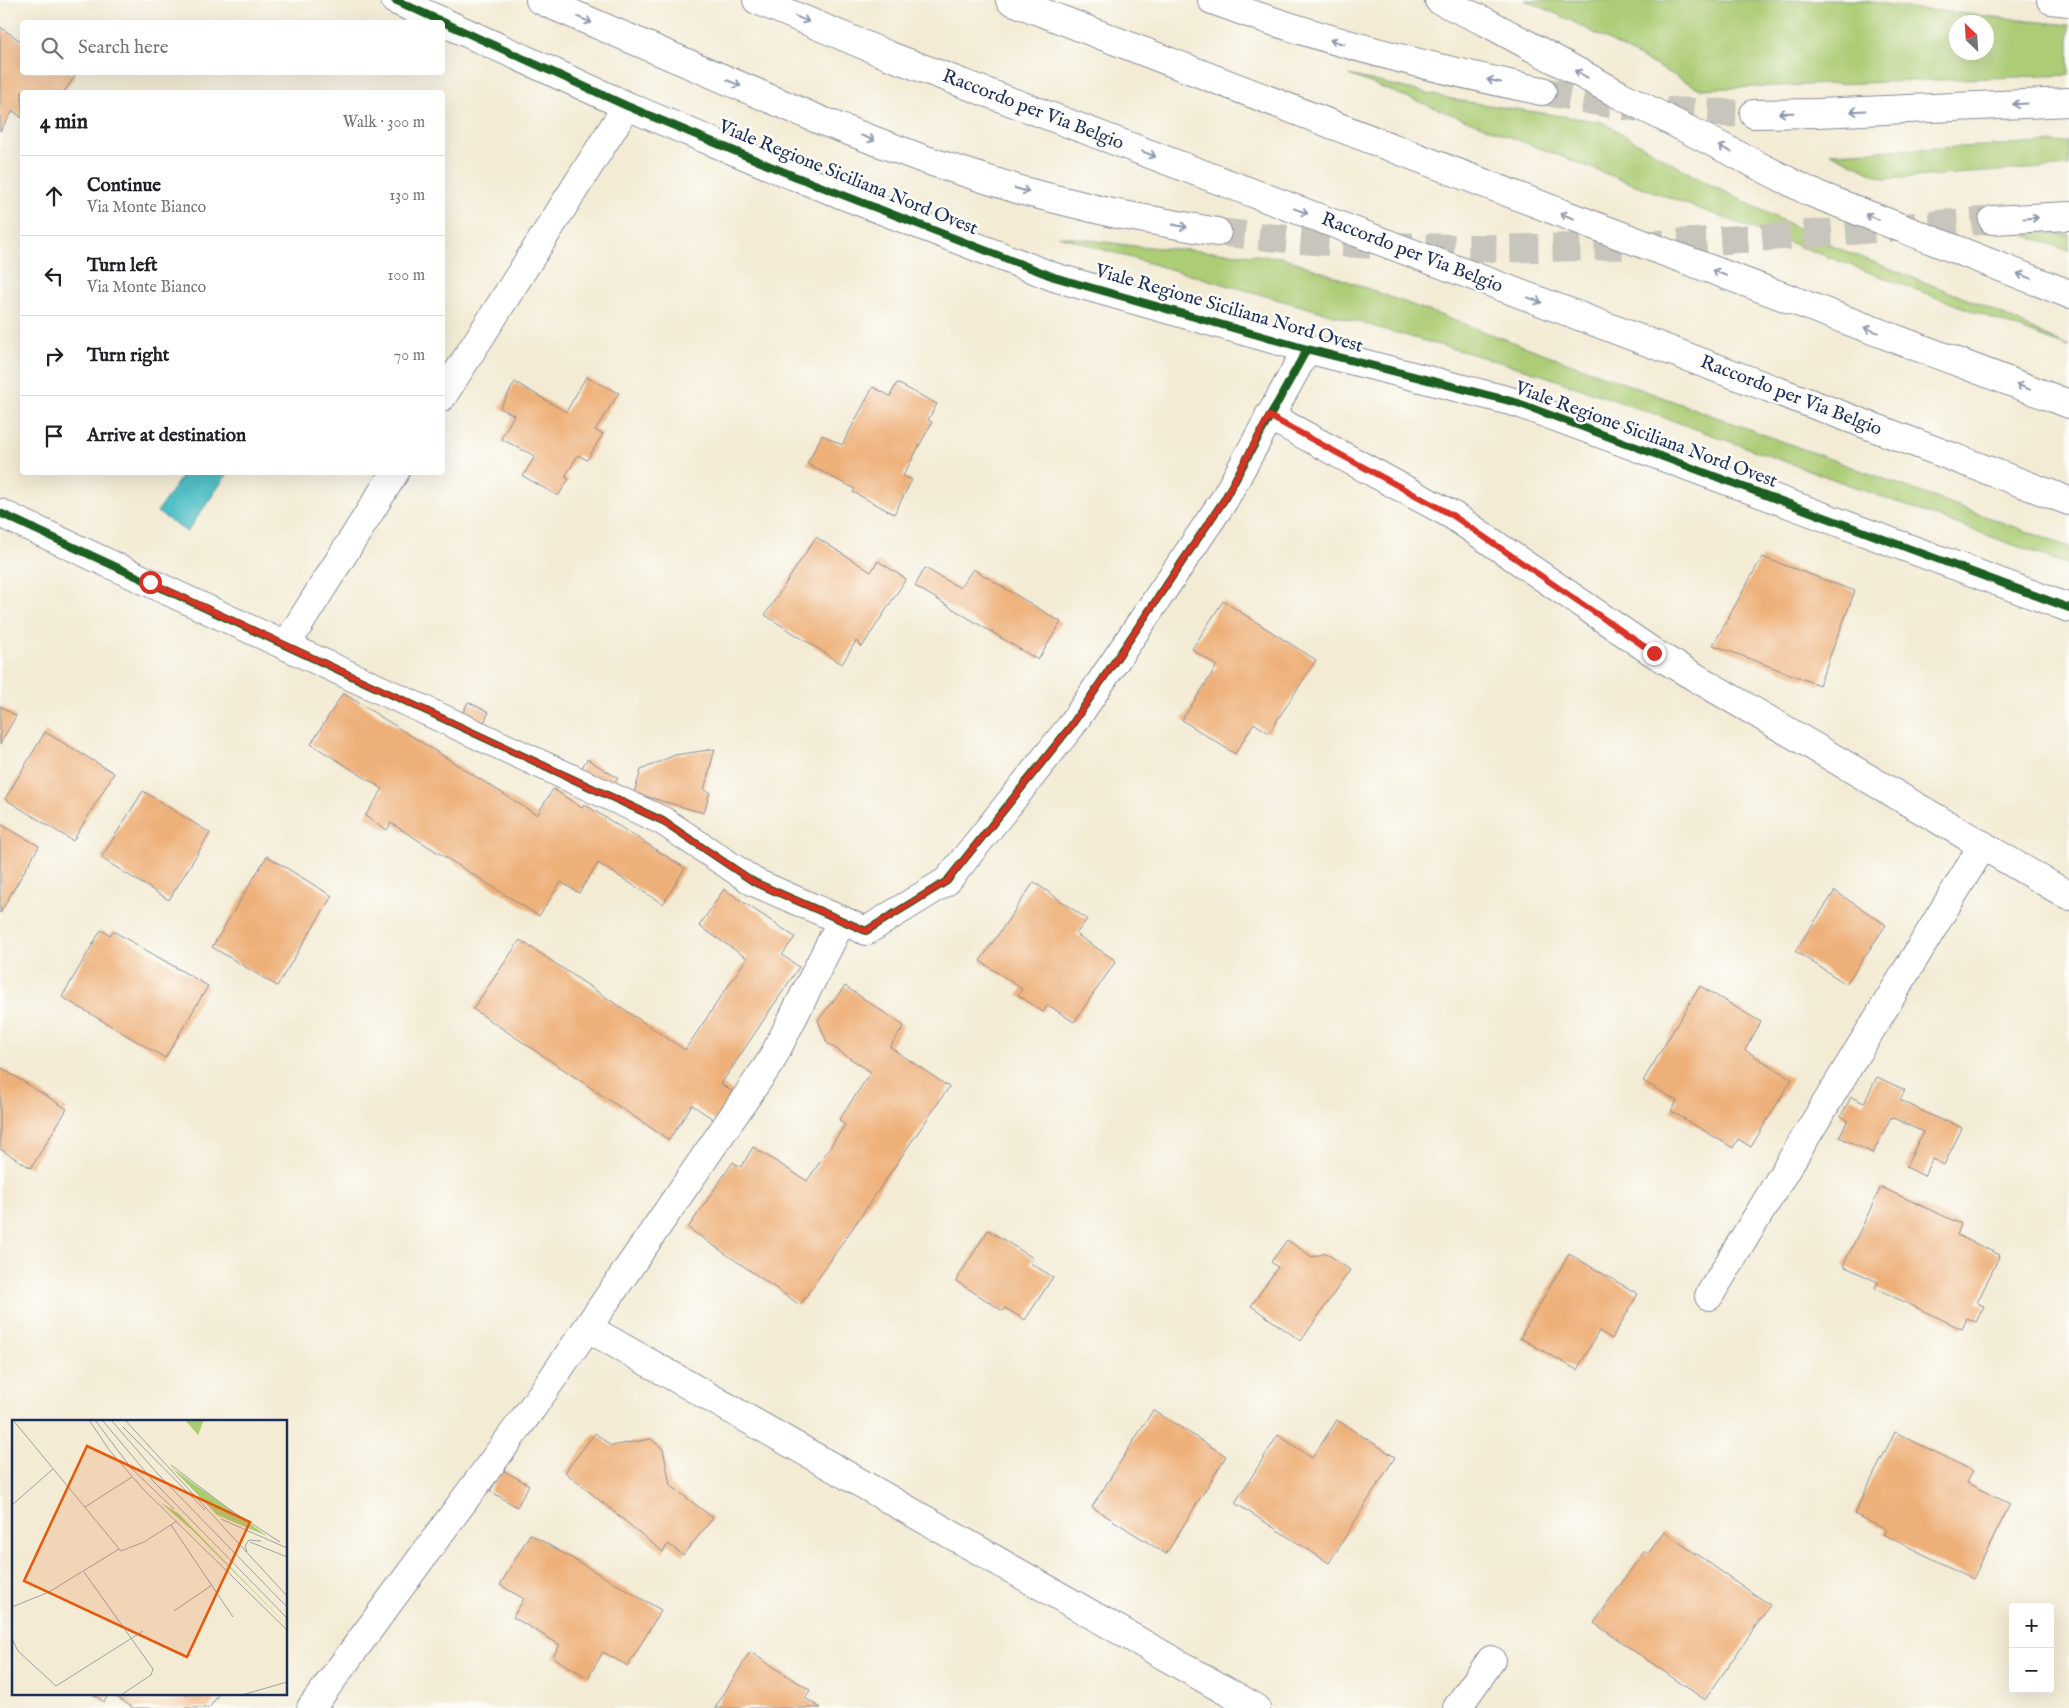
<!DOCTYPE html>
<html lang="en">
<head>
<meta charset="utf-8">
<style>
  body { margin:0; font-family:"IM FELL English",serif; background:#f6f6f6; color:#202124 }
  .controls { position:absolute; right:15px; bottom:15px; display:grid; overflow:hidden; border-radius:5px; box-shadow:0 5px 20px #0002 }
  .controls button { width:45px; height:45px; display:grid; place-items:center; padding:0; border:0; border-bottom:1px solid #e0e0e0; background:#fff; color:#202124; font:25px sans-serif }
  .compass { position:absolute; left:1949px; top:15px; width:45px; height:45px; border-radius:50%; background:#fff; box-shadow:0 5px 20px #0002; rotate:335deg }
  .stop { position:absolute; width:15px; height:15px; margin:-11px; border:4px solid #d93025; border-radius:50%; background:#fff }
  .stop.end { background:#d93025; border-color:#fff; box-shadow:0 1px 5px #0008 }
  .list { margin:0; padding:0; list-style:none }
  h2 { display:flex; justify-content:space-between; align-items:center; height:65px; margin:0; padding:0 20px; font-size:21px }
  h2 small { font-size:16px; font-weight:400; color:#757577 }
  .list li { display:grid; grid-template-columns:32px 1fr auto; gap:15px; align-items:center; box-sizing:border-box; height:80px; padding:0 20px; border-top:1px solid #e0e0e0 }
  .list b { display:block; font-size:19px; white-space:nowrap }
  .list p { margin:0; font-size:16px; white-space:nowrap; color:#757577 }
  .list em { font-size:16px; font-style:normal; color:#757577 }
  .icon { flex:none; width:28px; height:28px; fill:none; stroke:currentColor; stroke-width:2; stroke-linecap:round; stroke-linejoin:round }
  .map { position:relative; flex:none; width:2069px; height:1708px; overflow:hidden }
  .search { position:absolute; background:#fff; box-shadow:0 5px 20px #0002; left:20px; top:20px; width:425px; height:55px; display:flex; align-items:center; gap:12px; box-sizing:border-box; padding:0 18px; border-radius:5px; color:#757577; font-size:19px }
  .panel { position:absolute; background:#fff; box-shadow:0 5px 20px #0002; left:20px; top:90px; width:425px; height:385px; border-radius:5px }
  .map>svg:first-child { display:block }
  .green { fill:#accc74; stroke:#647e69; fill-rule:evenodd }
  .water { fill:#51bfc6; stroke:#367792 }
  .building { fill:#eeb079 }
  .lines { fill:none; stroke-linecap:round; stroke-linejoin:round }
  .motorway-tunnel { stroke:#c8c5bc; stroke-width:28; stroke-dasharray:28 14; stroke-linecap:butt }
  .minor-casing { stroke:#878d99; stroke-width:30 }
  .tertiary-casing { stroke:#878d99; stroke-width:30 }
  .motorway-casing { stroke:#878d99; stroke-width:30 }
  .minor { stroke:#fff; stroke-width:28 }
  .tertiary { stroke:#fff; stroke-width:28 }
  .motorway { stroke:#fff; stroke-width:28 }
  .cycleway-casing { stroke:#fdfcf7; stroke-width:11 }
  .cycleway { stroke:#1b5e20; stroke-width:8 }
  .oneway { stroke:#8d97ae }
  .route { stroke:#d93025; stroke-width:6 }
  .labels { text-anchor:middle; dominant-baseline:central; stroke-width:5; stroke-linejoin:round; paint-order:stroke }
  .street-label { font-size:19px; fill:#1b2f5e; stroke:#fdfcf7 }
  .inset-road { fill:none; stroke:#9da0a5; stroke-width:1 }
  .view { fill:#e8590c; fill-opacity:0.15; stroke:#e8590c; stroke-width:2.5 }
  .inset-edge { fill:none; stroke:#1b2f5e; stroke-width:2.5 }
</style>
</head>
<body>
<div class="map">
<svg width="2069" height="1708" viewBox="0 0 2069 1708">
  <rect width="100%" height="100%" fill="#fdfcf7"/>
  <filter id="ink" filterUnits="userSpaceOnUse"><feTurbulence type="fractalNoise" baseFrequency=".02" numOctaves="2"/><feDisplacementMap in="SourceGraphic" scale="10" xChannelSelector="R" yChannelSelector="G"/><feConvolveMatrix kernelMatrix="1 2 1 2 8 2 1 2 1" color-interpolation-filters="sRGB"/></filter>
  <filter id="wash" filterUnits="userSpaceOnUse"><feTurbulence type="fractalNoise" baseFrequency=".0096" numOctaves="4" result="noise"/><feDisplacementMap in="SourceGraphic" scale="20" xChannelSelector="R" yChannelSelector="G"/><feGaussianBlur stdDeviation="1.12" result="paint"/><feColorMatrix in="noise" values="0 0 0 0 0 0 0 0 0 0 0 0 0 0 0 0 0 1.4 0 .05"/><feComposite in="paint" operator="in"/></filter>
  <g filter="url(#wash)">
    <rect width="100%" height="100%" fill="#f3ebd4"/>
    <g class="green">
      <path d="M1525 0H1859L1910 8 2069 25V75L1700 89 1570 20ZM1956 22H1986V52H1956Z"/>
      <polygon points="1349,75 1461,101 1602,122 1699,179 1838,248 1985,306 2069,347 1633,184"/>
      <polygon points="2069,142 2069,166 1885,179 1830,153"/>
      <polygon points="2011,230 2069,235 2069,251"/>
      <polygon points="1059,236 1135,246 1282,257 2069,547 2069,565 1671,420 1528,370 1131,258"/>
    </g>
    <polygon class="water" points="184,473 228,473 187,532 157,512"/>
    <g id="blocks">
      <g class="building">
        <polygon points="0,27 22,42 22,72 69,72 75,76 64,92 22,92 22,118 13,111 0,131"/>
        <polygon points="586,377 619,393 595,430 603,434 587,460 578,455 565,477 569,479 558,496 523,476 535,456 501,439 514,415 500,408 515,382 566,412"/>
        <polygon points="897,383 937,404 928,420 932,422 903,476 912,480 894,514 853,492 855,489 807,464 822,435 842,445 873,387 890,396"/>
        <polygon points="816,537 871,572 878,561 906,579 862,647 856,641 842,664 765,615"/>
        <polygon points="1762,557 1855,591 1819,685 1713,645"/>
        <polygon points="925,568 960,588 973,569 1061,622 1038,660 915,586"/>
        <polygon points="1223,601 1316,660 1269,733 1254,723 1235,754 1182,720 1217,666 1192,649"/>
        <polygon points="343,693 537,815 553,789 582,808 584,804 685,868 663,904 598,863 579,893 561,882 539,916 391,823 387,830 365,816 383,789 311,744"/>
        <polygon points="468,702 489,712 480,731 459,721"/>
        <polygon points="0,706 16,716 0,744"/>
        <polygon points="45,732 114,773 73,841 5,799"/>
        <polygon points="715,749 704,790 710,792 704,813 634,793 641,770 675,755"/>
        <polygon points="587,759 618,778 608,793 578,774"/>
        <polygon points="143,791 210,833 169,900 101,858"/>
        <polygon points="0,824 39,846 0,913"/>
        <polygon points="267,856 332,896 277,986 212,947"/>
        <polygon points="1034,882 1087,919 1076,934 1116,961 1074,1022 1048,1005 1043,1012 1018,995 1022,989 980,961"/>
        <polygon points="724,889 795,937 782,955 799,967 721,1084 737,1095 719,1123 692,1105 669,1140 473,1009 520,940 685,1050 747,958 699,926"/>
        <polygon points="1835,891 1886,925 1846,984 1795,951"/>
        <polygon points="101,930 110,935 113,931 208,986 165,1058 62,997"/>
        <polygon points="845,986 904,1026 890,1047 949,1087 800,1305 688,1228 733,1162 741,1167 753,1147 807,1181 845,1125 839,1120 871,1072 827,1043 818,1020"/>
        <polygon points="1700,986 1761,1022 1745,1050 1792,1079 1751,1147 1738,1139 1733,1148 1671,1111 1677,1101 1643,1081"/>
        <polygon points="0,1067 67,1109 31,1168 0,1149"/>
        <polygon points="1877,1077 1905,1090 1900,1100 1943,1121 1944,1119 1962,1128 1944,1165 1932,1159 1924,1176 1906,1167 1923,1132 1891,1117 1873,1153 1839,1137 1848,1120 1841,1116 1851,1097 1864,1103"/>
        <polygon points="1881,1187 1961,1224 1957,1235 2000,1255 1977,1303 1984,1306 1976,1322 1967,1318 1962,1329 1875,1288 1878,1282 1843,1266"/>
        <polygon points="988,1230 1033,1258 1030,1263 1053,1277 1025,1320 1005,1308 1003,1311 956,1281"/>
        <polygon points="1287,1240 1312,1257 1326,1253 1350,1270 1301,1341 1251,1306 1278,1267 1271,1262"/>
        <polygon points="1569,1254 1638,1294 1612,1339 1599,1331 1577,1370 1520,1338"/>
        <polygon points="1153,1410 1226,1456 1166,1554 1092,1507"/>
        <polygon points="1337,1420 1395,1457 1329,1563 1235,1503 1278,1435 1312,1458"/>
        <polygon points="1895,1432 1973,1471 1967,1483 2010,1504 1973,1579 1883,1534 1886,1530 1854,1514"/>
        <polygon points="595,1433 611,1446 651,1439 663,1449 670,1485 713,1518 683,1555 668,1544 663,1552 565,1472"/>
        <polygon points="503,1470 529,1485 517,1507 490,1491"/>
        <polygon points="1664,1532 1770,1605 1705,1700 1594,1623 1644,1551 1648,1554"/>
        <polygon points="530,1534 661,1610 628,1666 603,1652 588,1678 553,1657 560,1645 513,1617 524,1599 500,1585"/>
        <polygon points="750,1652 810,1690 805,1698 821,1708 715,1708"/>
        <polygon points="93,1694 109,1694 104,1702"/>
        <polygon points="113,1694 219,1694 209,1708 133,1708"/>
      </g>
    </g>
  </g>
  <g filter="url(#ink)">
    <use href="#blocks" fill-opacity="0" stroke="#878d99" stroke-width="1"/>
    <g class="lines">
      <g class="motorway-tunnel">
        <polyline points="1542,91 1610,104 1663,111 1754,114"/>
        <path d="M1217 232C1326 244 1435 250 1545 248 1694 245 1844 231 1993 220"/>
      </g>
      <defs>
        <g id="minor">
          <polyline points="442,397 627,106"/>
          <polyline points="1269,416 1452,515 1654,653 2069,896"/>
          <polyline points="0,513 663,821 754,882 866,931 947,881 1071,726 1224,500 1307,349"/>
          <polyline points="286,645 395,472"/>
          <polyline points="1709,1296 1983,845"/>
          <polyline points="588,1328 1256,1708"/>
          <polyline points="311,1708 532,1408 771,1061 842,920"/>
          <polyline points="1457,1708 1491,1660"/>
        </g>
        <g id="tertiary">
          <polyline points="395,0 627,106 794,176 1054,277 1307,349 1518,403 2069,608"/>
          <polyline points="1439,0 1486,22 1620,95 1810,192 2069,294"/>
          <polyline points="2051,0 2069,2"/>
        </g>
        <g id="motorway">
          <polyline points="540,0 822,121 926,160 1023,191 1112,213 1217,232"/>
          <polyline points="757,0 890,56 2069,501"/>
          <polyline points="1010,0 1569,216 2069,404"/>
          <path d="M1212 0C1319 40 1430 68 1542 91"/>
          <polyline points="1754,114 1817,113 2069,102"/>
          <polyline points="1993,220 2069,216"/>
        </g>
      </defs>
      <use href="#minor" class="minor-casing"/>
      <use href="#tertiary" class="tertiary-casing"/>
      <use href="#motorway" class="motorway-casing"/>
      <use href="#minor" class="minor"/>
      <use href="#tertiary" class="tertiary"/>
      <use href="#motorway" class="motorway"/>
      <defs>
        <g id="cycleway">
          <polyline points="395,0 627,106 794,176 1054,277 1307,349 1518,403 2069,608"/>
          <polyline points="0,513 663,821 754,882 866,931 947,881 1071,726 1224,500 1307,349"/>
        </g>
      </defs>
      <use href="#cycleway" class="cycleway-casing"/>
      <use href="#cycleway" class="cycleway"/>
    </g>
    <defs><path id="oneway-shaft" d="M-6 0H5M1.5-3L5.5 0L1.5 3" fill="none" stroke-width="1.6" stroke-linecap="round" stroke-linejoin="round" transform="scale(1.25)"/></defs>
    <g class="oneway">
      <use href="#oneway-shaft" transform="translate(802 19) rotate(23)"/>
      <use href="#oneway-shaft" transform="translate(585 20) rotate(23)"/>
      <use href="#oneway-shaft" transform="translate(1337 42) rotate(-163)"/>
      <use href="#oneway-shaft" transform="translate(1581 74) rotate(-151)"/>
      <use href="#oneway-shaft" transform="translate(1494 81) rotate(-168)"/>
      <use href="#oneway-shaft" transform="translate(734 83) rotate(23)"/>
      <use href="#oneway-shaft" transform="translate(2020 104) rotate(177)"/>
      <use href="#oneway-shaft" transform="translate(1858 111) rotate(177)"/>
      <use href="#oneway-shaft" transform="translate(1786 113) rotate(179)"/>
      <use href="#oneway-shaft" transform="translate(868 138) rotate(21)"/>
      <use href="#oneway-shaft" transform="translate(1725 149) rotate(-153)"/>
      <use href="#oneway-shaft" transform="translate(1149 154) rotate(21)"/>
      <use href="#oneway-shaft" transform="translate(1022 190) rotate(16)"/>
      <use href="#oneway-shaft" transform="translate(1301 211) rotate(21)"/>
      <use href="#oneway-shaft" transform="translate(1567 216) rotate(-159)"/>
      <use href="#oneway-shaft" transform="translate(1872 217) rotate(-159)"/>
      <use href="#oneway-shaft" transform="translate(2031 218) rotate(-3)"/>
      <use href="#oneway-shaft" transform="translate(1180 226) rotate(11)"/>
      <use href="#oneway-shaft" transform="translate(1719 273) rotate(-159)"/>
      <use href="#oneway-shaft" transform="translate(2024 276) rotate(-159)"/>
      <use href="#oneway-shaft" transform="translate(1535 300) rotate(21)"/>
      <use href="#oneway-shaft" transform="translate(1871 330) rotate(-159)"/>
      <use href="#oneway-shaft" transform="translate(2023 387) rotate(-159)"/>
    </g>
  </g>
  <g class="lines" filter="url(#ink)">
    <polyline class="route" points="150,582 663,821 754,882 866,931 947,881 1071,726 1224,500 1269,416 1452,515 1654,653"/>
  </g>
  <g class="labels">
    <g class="street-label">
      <text transform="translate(1033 110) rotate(21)">Raccordo per Via Belgio</text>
      <text transform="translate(848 178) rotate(22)">Viale Regione Siciliana Nord Ovest</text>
      <text transform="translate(1412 253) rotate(21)">Raccordo per Via Belgio</text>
      <text transform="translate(1229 309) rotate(16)">Viale Regione Siciliana Nord Ovest</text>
      <text transform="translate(1791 396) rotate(21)">Raccordo per Via Belgio</text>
      <text transform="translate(1646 435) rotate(20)">Viale Regione Siciliana Nord Ovest</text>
    </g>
  </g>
  <g transform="translate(12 1420)">
    <rect width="275" height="275" fill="#f3ebd4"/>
    <path d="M173 0H192L186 15ZM160 48 255 116 205 95ZM149 83 166 93 275 205 181 111Z" fill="#accc74"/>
    <path class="inset-road" d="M1 0 109 131 132 122 165 101M77 0 98 31 131 69 275 210M83 0 119 48 162 89M90 0 143 63 275 198M99 0 145 53 275 187M113 0 275 176M111 7 193 90M159 45 217 89 268 122M0 85 41 49M73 87 120 57M209 99 275 128M159 105 221 197M238 122 275 137M235 132 233 126 237 120 249 121M72 152 141 249 139 255 109 275M0 187 37 172 107 129M162 191 200 165M0 219 6 231 44 266 131 211M230 275 275 262"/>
    <path class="view" d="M75 26 238 102 175 237 12 161Z"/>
    <rect width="275" height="275" class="inset-edge"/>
  </g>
</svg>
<div class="controls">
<button>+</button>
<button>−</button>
</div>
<svg class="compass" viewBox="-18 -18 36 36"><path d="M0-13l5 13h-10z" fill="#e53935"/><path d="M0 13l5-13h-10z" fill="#757577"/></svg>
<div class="stop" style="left:150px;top:582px"></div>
<div class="stop end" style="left:1654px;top:653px"></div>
<div class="search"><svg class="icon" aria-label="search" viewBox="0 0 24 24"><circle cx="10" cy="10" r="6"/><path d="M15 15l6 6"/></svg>Search here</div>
<section class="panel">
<h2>4 min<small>Walk · 300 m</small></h2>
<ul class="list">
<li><svg class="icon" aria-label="ahead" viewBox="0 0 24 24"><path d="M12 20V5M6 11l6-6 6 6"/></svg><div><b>Continue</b><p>Via Monte Bianco</p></div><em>130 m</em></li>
<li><svg class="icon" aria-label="left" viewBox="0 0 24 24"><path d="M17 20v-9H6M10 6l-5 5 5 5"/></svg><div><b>Turn left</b><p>Via Monte Bianco</p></div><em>100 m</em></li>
<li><svg class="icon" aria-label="right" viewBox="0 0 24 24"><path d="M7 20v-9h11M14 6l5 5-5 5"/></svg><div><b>Turn right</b></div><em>70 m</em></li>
<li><svg class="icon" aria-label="arrive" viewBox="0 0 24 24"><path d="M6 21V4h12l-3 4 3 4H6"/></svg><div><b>Arrive at destination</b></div></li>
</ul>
</section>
</div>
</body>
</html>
